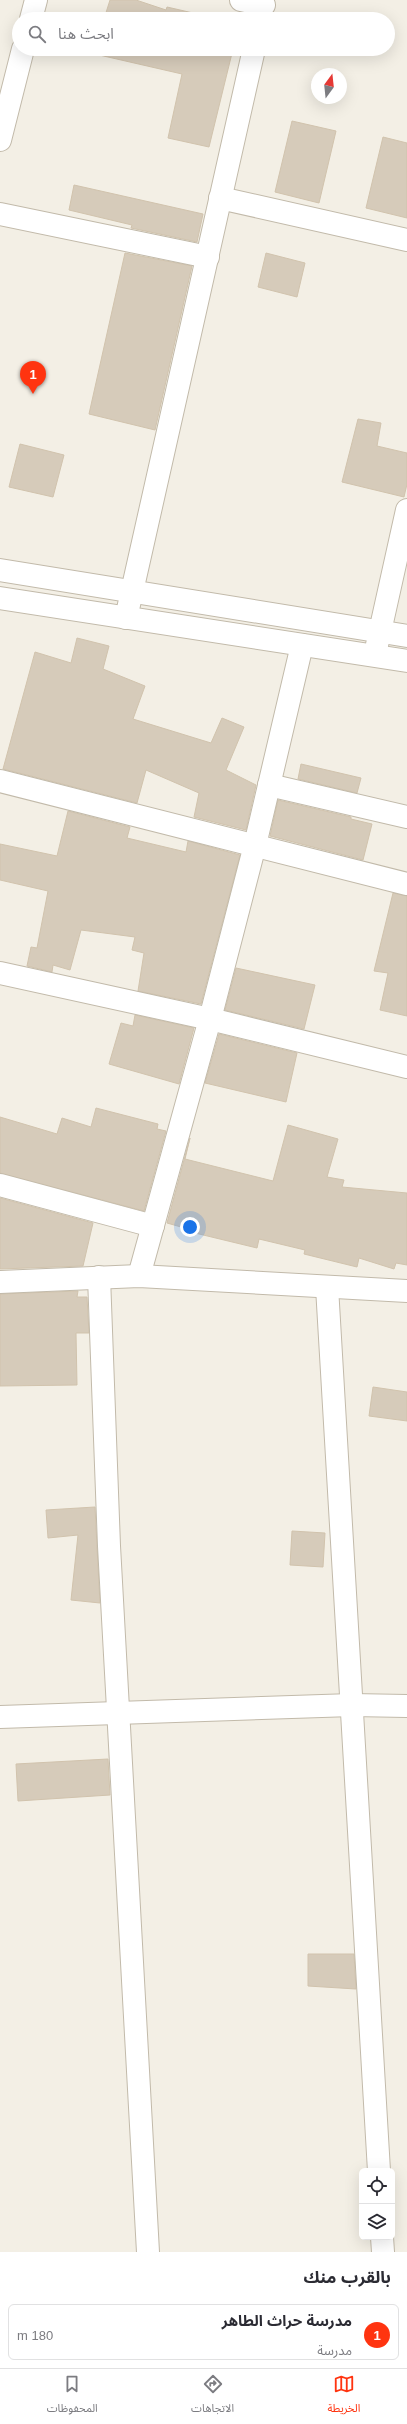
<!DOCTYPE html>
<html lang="ar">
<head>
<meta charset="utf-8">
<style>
  body { margin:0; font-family:Helvetica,"Noto Sans Arabic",sans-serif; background:#f2f2f3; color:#2b2b33; direction:rtl }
  .controls { position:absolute; right:12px; bottom:12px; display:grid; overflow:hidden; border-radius:6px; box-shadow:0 4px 16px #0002 }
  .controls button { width:36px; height:36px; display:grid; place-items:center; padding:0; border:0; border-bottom:1px solid #e1e1e2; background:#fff; color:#2b2b33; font:20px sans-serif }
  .compass { position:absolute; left:311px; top:68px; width:36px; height:36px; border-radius:50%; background:#fff; box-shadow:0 4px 16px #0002; rotate:15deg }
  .you { position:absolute; left:190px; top:1227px; width:14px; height:14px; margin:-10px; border:3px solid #fff; border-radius:50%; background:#1a73e8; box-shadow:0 0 0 6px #1a73e833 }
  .badge { display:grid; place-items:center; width:26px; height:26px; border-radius:50%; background:#ff3410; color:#fff; font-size:13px; font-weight:700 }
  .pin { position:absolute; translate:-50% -33px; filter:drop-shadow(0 1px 2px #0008) }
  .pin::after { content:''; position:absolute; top:21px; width:14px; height:12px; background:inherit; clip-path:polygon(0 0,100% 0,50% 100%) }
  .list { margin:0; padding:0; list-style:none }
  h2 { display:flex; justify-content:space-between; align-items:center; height:52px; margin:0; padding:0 16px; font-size:17px }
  h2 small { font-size:13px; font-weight:400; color:#7c7c81 }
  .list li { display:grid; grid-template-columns:26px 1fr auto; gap:12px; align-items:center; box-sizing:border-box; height:56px; margin:0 8px 8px; padding:0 8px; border:1px solid #e1e1e2; border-radius:6px }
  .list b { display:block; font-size:15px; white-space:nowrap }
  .list p { margin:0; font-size:13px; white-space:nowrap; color:#7c7c81 }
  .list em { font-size:13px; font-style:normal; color:#7c7c81 }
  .icon { flex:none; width:22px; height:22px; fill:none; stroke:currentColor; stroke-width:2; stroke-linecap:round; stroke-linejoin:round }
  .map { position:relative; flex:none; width:407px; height:2252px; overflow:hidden; direction:ltr }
  .search { position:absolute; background:#fff; box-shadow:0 4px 16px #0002; left:12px; right:12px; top:12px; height:44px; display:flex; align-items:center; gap:10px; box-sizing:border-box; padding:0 14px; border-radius:22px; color:#7c7c81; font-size:15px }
  .sheet { height:116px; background:#fff }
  nav { display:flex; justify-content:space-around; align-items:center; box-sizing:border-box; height:56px; border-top:1px solid #e1e1e2; background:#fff; font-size:11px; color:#7c7c81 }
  nav a { display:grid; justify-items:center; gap:2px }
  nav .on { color:#ff3410 }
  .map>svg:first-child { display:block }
  .building { fill:#d6cbba; stroke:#d1c3ad }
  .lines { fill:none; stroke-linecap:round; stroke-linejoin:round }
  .minor-casing { stroke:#c2baaa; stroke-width:24 }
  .minor { stroke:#fff; stroke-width:22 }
</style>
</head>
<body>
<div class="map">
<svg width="407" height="2252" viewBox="0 0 407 2252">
  <rect width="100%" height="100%" fill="#f3efe5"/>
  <g class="building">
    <polygon points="110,0 136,0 166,10 167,7 219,19 104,19"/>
    <polygon points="95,49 233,49 209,147 168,138 182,74 95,54"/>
    <polygon points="292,121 336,131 319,203 275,192"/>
    <polygon points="383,137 407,143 407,218 366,208"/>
    <polygon points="74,185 203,214 197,242 131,228 132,225 69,210"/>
    <polygon points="125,253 192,266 155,430 89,414"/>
    <polygon points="266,253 305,263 297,297 258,287"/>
    <polygon points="358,419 381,423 377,446 407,453 407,484 404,497 342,482"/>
    <polygon points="20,444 64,455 53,497 9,487"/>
    <polygon points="77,638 109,646 103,669 145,686 133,719 211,743 222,718 244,727 226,770 256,785 246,830 194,817 199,793 146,770 137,803 3,769 35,652 71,663"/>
    <polygon points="301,764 361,778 357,793 298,779"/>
    <polygon points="278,800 351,817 351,819 372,824 363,860 270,836"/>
    <polygon points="68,811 130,827 127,838 186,852 188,841 240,855 201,1004 138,991 144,953 132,950 135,937 81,930 70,970 53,965 52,972 27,966 31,947 37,948 48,891 0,880 0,844 57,856"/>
    <polygon points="393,893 407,896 407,1016 380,1010 388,973 374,971"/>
    <polygon points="236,968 315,985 304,1029 225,1010"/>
    <polygon points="135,1015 194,1028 179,1084 109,1064 121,1023 133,1026"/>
    <polygon points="219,1034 297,1053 286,1102 205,1083"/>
    <polygon points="96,1108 158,1124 157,1129 166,1131 144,1211 0,1173 0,1117 57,1134 62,1118 91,1127"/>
    <polygon points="288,1125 338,1139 327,1177 344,1180 342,1187 407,1193 407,1265 396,1263 394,1269 359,1258 357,1267 304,1254 305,1250 259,1239 257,1248 195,1233 195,1231 167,1223 190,1138 185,1159 273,1181"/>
    <polygon points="0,1198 93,1223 83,1266 0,1269"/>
    <polygon points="78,1291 77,1297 87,1297 89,1333 76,1333 77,1385 0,1386 0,1294"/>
    <polygon points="373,1387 407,1392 407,1421 369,1416"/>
    <polygon points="95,1507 97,1547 100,1603 71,1600 78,1535 48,1538 46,1510"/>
    <polygon points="292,1531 325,1533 323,1567 290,1565"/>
    <polygon points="108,1759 110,1795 18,1801 16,1764"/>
    <polygon points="308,1954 354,1954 356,1989 308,1986"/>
  </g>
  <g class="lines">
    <defs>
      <g id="minor">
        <polyline points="241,0 264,5"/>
        <polyline points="31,19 36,0"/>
        <polyline points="0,140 23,49"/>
        <polyline points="220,198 407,240"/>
        <polyline points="0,214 208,257"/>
        <polyline points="0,570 407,636"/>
        <polyline points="0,598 407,661"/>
        <polyline points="126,618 254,49"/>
        <polyline points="377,645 407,510"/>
        <polyline points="0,781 407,884"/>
        <polyline points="269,785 407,817"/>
        <polyline points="0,973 210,1019 407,1067"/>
        <polyline points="0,1185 153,1226"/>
        <polyline points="139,1276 210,1019 255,845 302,645"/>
        <polyline points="99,1277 109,1546 148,2252"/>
        <polyline points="0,1282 139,1276 407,1291"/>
        <polyline points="327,1287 379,2171"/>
        <polyline points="0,1717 352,1705 407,1706"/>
        <polyline points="382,2237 383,2252"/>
      </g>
    </defs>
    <use href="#minor" class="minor-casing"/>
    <use href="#minor" class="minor"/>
  </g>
</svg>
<div class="controls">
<button><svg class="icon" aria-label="locate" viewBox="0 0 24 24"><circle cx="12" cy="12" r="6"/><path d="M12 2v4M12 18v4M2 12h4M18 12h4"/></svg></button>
<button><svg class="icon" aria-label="layers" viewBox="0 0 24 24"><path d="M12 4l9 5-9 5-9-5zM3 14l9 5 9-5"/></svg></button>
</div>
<svg class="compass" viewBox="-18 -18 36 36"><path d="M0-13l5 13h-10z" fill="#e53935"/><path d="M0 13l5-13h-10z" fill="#7c7c81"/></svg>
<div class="you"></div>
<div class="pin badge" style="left:33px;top:394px">1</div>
<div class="search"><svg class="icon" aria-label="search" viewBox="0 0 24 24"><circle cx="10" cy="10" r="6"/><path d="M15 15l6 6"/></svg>ابحث هنا</div>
</div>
<section class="sheet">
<h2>بالقرب منك<small></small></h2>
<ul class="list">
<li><span class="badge">1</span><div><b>مدرسة حراث الطاهر</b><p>مدرسة</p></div><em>180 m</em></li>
</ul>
</section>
<nav>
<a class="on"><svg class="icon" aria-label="map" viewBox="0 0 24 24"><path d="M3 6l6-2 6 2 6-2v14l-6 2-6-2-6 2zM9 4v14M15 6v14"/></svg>الخريطة</a>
<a><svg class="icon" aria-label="directions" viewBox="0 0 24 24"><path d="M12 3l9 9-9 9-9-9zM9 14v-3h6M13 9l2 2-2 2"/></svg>الاتجاهات</a>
<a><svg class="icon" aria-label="saved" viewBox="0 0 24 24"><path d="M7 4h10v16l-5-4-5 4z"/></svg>المحفوظات</a>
</nav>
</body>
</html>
